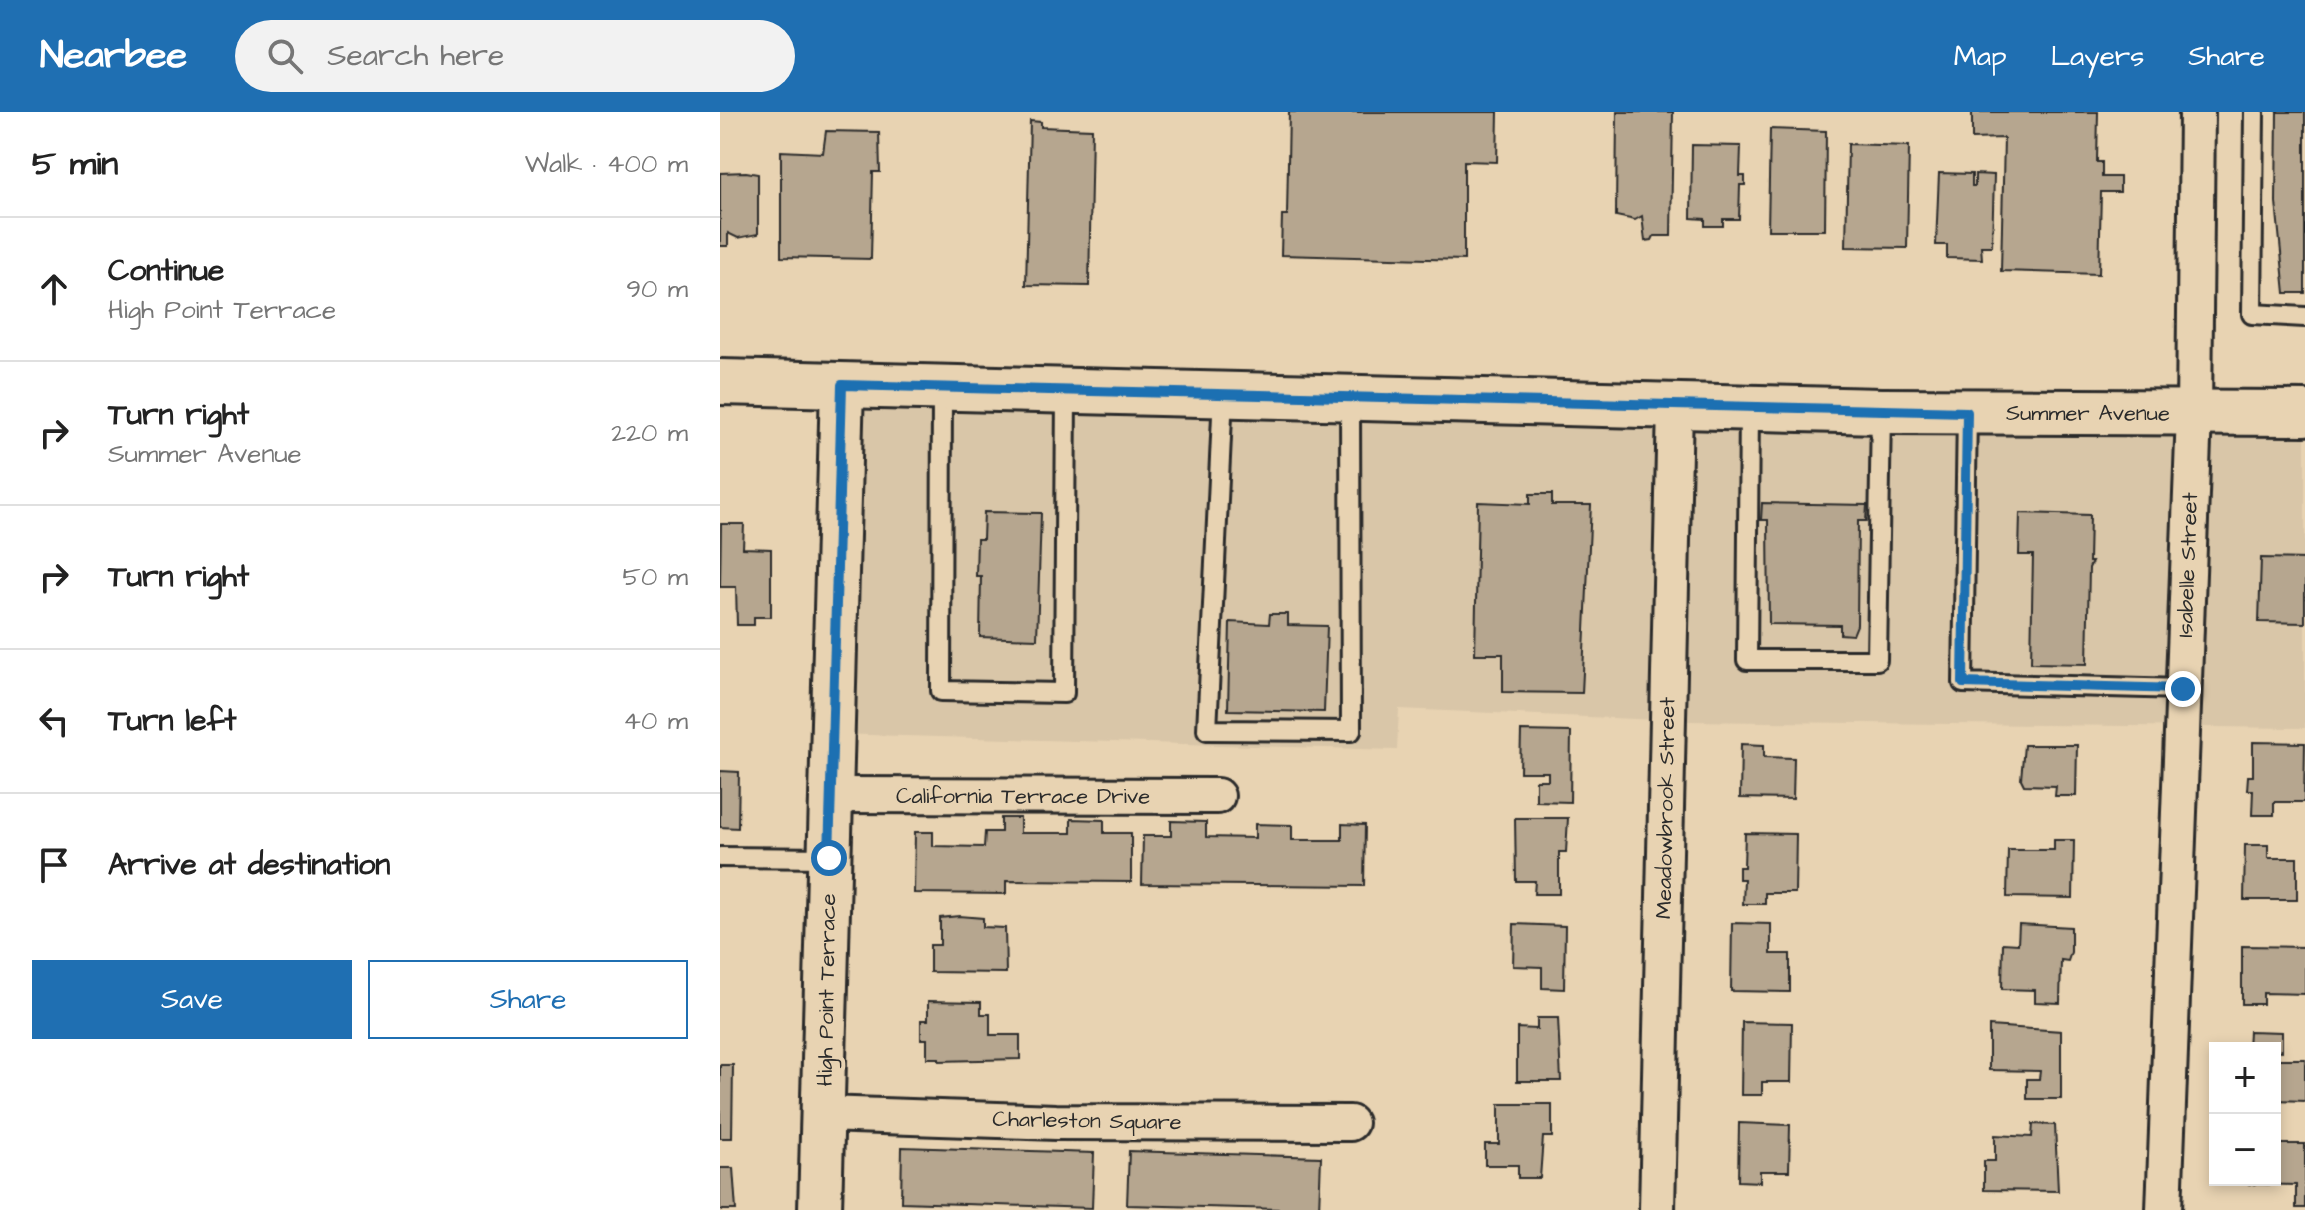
<!DOCTYPE html>
<html lang="en">
<head>
<meta charset="utf-8">
<style>
  body { margin:0; font-family:"Architects Daughter",sans-serif; background:#f2f2f2; color:#222 }
  .controls { position:absolute; right:24px; bottom:24px; display:grid; overflow:hidden; border-radius:0px; box-shadow:0 4px 12px #0003 }
  .controls button { width:72px; height:72px; display:grid; place-items:center; padding:0; border:0; border-bottom:2px solid #e0e0e0; background:#fff; color:#222; font:40px sans-serif }
  .stop { position:absolute; width:24px; height:24px; margin:-18px; border:6px solid #1f6fb2; border-radius:50%; background:#fff }
  .stop.end { background:#1f6fb2; border-color:#fff; box-shadow:0 2px 8px #0008 }
  .list { margin:0; padding:0; list-style:none }
  h2 { display:flex; justify-content:space-between; align-items:center; height:104px; margin:0; padding:0 32px; font-size:34px }
  h2 small { font-size:26px; font-weight:400; color:#767676 }
  .list li { display:grid; grid-template-columns:52px 1fr auto; gap:24px; align-items:center; box-sizing:border-box; height:144px; padding:0 32px; border-top:2px solid #e0e0e0 }
  .list b { display:block; font-size:30px; white-space:nowrap }
  .list p { margin:0; font-size:26px; white-space:nowrap; color:#767676 }
  .list em { font-size:26px; font-style:normal; color:#767676 }
  .actions { display:flex; gap:16px; padding:24px 32px }
  .actions a { flex:1; padding:18px 0; border:2px solid #1f6fb2; border-radius:0px; text-align:center; font-size:28px; color:#1f6fb2 }
  .actions .main { background:#1f6fb2; color:#fff }
  .icon { flex:none; width:44px; height:44px; fill:none; stroke:currentColor; stroke-width:2; stroke-linecap:round; stroke-linejoin:round }
  .map { position:relative; flex:none; width:1585px; height:1098px; overflow:hidden }
  header { display:flex; align-items:center; gap:48px; box-sizing:border-box; height:112px; padding:0 40px; background:#1f6fb2; color:#fff }
  header strong { font-size:38px }
  nav { display:flex; gap:44px; margin-inline-start:auto; font-size:28px }
  .search { width:560px; height:72px; background:#f2f2f2; display:flex; align-items:center; gap:20px; box-sizing:border-box; padding:0 28px; border-radius:44px; color:#767676; font-size:30px }
  main { display:flex }
  aside { flex:1; background:#fff }
  .map>svg:first-child { display:block }
  .built { fill:#d9c6a8 }
  .building { fill:#b6a68f; stroke:#2b2b2b; stroke-width:2 }
  .lines { fill:none; stroke-linecap:round; stroke-linejoin:round }
  .service-casing { stroke:#2b2b2b; stroke-width:24 }
  .minor-casing { stroke:#2b2b2b; stroke-width:40 }
  .tertiary-casing { stroke:#2b2b2b; stroke-width:48 }
  .primary-casing { stroke:#2b2b2b; stroke-width:50 }
  .service { stroke:#e8d3b2; stroke-width:18 }
  .minor { stroke:#e8d3b2; stroke-width:34 }
  .tertiary { stroke:#e8d3b2; stroke-width:42 }
  .primary { stroke:#e8d3b2; stroke-width:44 }
  .route { stroke:#1f6fb2; stroke-width:10 }
  .labels { text-anchor:middle; dominant-baseline:central; stroke-width:8; stroke-linejoin:round; paint-order:stroke }
  .street-label { font-size:22px; fill:#2b2b2b; stroke:#e8d3b2 }
</style>
</head>
<body>
<header>
<strong>Nearbee</strong>
<div class="search"><svg class="icon" aria-label="search" viewBox="0 0 24 24"><circle cx="10" cy="10" r="6"/><path d="M15 15l6 6"/></svg>Search here</div>
<nav><a>Map</a><a>Layers</a><a>Share</a></nav>
</header>
<main>
<aside>
<h2>5 min<small>Walk · 400 m</small></h2>
<ul class="list">
<li><svg class="icon" aria-label="ahead" viewBox="0 0 24 24"><path d="M12 20V5M6 11l6-6 6 6"/></svg><div><b>Continue</b><p>High Point Terrace</p></div><em>90 m</em></li>
<li><svg class="icon" aria-label="right" viewBox="0 0 24 24"><path d="M7 20v-9h11M14 6l5 5-5 5"/></svg><div><b>Turn right</b><p>Summer Avenue</p></div><em>220 m</em></li>
<li><svg class="icon" aria-label="right" viewBox="0 0 24 24"><path d="M7 20v-9h11M14 6l5 5-5 5"/></svg><div><b>Turn right</b></div><em>50 m</em></li>
<li><svg class="icon" aria-label="left" viewBox="0 0 24 24"><path d="M17 20v-9H6M10 6l-5 5 5 5"/></svg><div><b>Turn left</b></div><em>40 m</em></li>
<li><svg class="icon" aria-label="arrive" viewBox="0 0 24 24"><path d="M6 21V4h12l-3 4 3 4H6"/></svg><div><b>Arrive at destination</b></div></li>
</ul>
<div class="actions"><a class="main">Save</a><a>Share</a></div>
</aside>
<div class="map">
<svg width="1585" height="1098" viewBox="0 0 1585 1098">
  <rect width="100%" height="100%" fill="#e8d3b2"/>
  <filter id="ink" filterUnits="userSpaceOnUse"><feTurbulence type="fractalNoise" baseFrequency=".0125" numOctaves="2"/><feDisplacementMap in="SourceGraphic" scale="16" xChannelSelector="R" yChannelSelector="G"/><feConvolveMatrix kernelMatrix="1 2 1 2 8 2 1 2 1" color-interpolation-filters="sRGB"/></filter>
  <g filter="url(#ink)">
    <polygon class="built" points="122,273 1585,301 1585,616 964,609 679,597 677,638 114,622"/>
    <g class="building">
      <polygon points="569,0 778,0 777,50 744,49 744,148 561,143 562,103 567,103"/>
      <polygon points="897,0 953,0 951,124 934,124 932,128 925,129 922,104 915,108 896,104"/>
      <polygon points="1252,0 1378,0 1377,50 1382,50 1382,65 1400,65 1400,80 1381,80 1379,162 1281,159 1284,26 1252,27"/>
      <polygon points="1557,0 1585,0 1585,181 1565,181 1556,90"/>
      <polygon points="310,9 321,10 321,15 372,17 369,174 306,173"/>
      <polygon points="1050,17 1106,19 1105,118 1048,118"/>
      <polygon points="106,19 159,20 160,60 153,60 151,147 61,145 61,39 103,41"/>
      <polygon points="1128,32 1189,34 1187,136 1126,135"/>
      <polygon points="972,33 1021,34 1020,64 1025,64 1025,73 1020,73 1019,107 1003,107 1003,114 985,114 985,107 971,106"/>
      <polygon points="26,60 38,62 38,122 18,126 8,121 8,134 0,134 0,61"/>
      <polygon points="1219,61 1252,62 1252,74 1255,74 1255,62 1274,63 1272,134 1261,134 1262,147 1227,146 1227,133 1216,133"/>
      <polygon points="810,382 832,382 832,393 871,393 862,581 783,580 783,542 755,542 758,390 810,392"/>
      <polygon points="1042,391 1147,393 1146,409 1138,409 1137,513 1133,523 1120,522 1120,513 1049,512 1048,408 1041,408"/>
      <polygon points="264,400 321,401 317,527 260,525 261,464 256,464 257,427 263,427"/>
      <polygon points="1300,401 1370,403 1369,450 1372,450 1369,456 1367,552 1311,551 1313,443 1299,443"/>
      <polygon points="1,412 24,412 23,436 51,437 51,505 34,505 34,513 17,513 16,475 0,475"/>
      <polygon points="1541,446 1585,447 1585,511 1539,510"/>
      <polygon points="550,502 568,502 568,513 607,514 604,600 508,598 510,510 549,512"/>
      <polygon points="801,619 851,620 850,690 816,689 816,668 828,668 828,660 800,660"/>
      <polygon points="1533,630 1585,631 1584,690 1554,690 1554,703 1532,703 1533,678 1527,678 1528,664 1533,664"/>
      <polygon points="1021,632 1044,633 1044,645 1074,646 1073,687 1020,686"/>
      <polygon points="1304,633 1357,633 1356,684 1335,684 1336,674 1304,673 1301,667"/>
      <polygon points="0,659 19,660 18,716 0,715"/>
      <polygon points="281,706 300,706 300,721 351,721 351,707 384,708 384,721 411,721 411,770 286,769 286,782 194,781 195,720 213,720 213,734 264,735 265,720 281,720"/>
      <polygon points="795,706 848,706 846,740 839,740 839,782 814,782 815,769 796,769"/>
      <polygon points="451,709 486,710 486,725 535,726 535,712 572,713 572,728 622,728 622,712 645,713 644,774 422,772 423,724 451,724"/>
      <polygon points="1025,721 1076,722 1075,781 1045,781 1045,792 1023,792 1024,767 1019,767 1019,755 1024,755"/>
      <polygon points="1334,728 1354,728 1353,786 1287,785 1288,738 1334,738"/>
      <polygon points="1525,733 1548,733 1548,746 1577,746 1577,788 1524,788"/>
      <polygon points="239,804 263,806 263,815 285,816 286,861 210,860 210,833 220,833 220,806"/>
      <polygon points="1012,811 1051,812 1051,842 1070,842 1070,880 1011,879"/>
      <polygon points="794,812 845,814 844,877 822,876 822,855 793,854"/>
      <polygon points="1299,812 1351,815 1351,840 1348,849 1341,848 1340,891 1315,890 1315,878 1282,877 1283,831 1298,832"/>
      <polygon points="1522,834 1585,835 1585,882 1543,881 1543,892 1522,892"/>
      <polygon points="208,889 261,890 261,902 270,902 270,923 300,923 300,947 219,949 219,946 207,946 207,927 201,927 201,908 208,908"/>
      <polygon points="817,906 838,906 841,969 797,969 797,916 817,917"/>
      <polygon points="1022,910 1072,911 1071,970 1042,970 1042,983 1021,983"/>
      <polygon points="1269,914 1341,919 1341,987 1307,987 1307,967 1319,967 1320,959 1269,958"/>
      <polygon points="1529,919 1562,920 1562,939 1528,936"/>
      <polygon points="1555,947 1585,947 1585,989 1555,988"/>
      <polygon points="0,953 13,953 12,1026 0,1026"/>
      <polygon points="779,992 832,992 832,1025 823,1025 820,1066 798,1066 798,1053 765,1053 765,1032 779,1032"/>
      <polygon points="1019,1011 1070,1013 1069,1059 1040,1059 1040,1070 1018,1069"/>
      <polygon points="1313,1012 1335,1013 1338,1079 1264,1078 1264,1049 1275,1049 1275,1023 1312,1025"/>
      <polygon points="1555,1032 1585,1032 1585,1096 1576,1096 1576,1073 1527,1072 1527,1068 1555,1068"/>
      <polygon points="182,1035 374,1041 372,1096 181,1090"/>
      <polygon points="409,1039 601,1045 599,1098 407,1093"/>
      <polygon points="0,1056 13,1056 16,1098 0,1098"/>
    </g>
    <g class="lines">
      <defs>
        <g id="service">
          <polyline points="1534,0 1532,202 1585,205"/>
          <polyline points="222,276 221,579 344,581 346,280"/>
          <polyline points="503,283 487,618 631,619 630,287"/>
          <polyline points="1029,296 1027,548 1157,548 1161,299"/>
          <polyline points="1247,300 1243,571 1463,577"/>
          <polyline points="0,745 109,746"/>
        </g>
        <g id="minor">
          <polyline points="109,683 497,684"/>
          <polyline points="104,1002 336,1010 630,1011"/>
          <polyline points="937,1098 955,294"/>
          <polyline points="1444,1098 1474,302 1477,0"/>
        </g>
        <polyline id="tertiary" points="100,1098 122,273"/>
        <polyline id="primary" points="0,270 1161,299 1585,301"/>
      </defs>
      <use href="#service" class="service-casing"/>
      <use href="#minor" class="minor-casing"/>
      <use href="#tertiary" class="tertiary-casing"/>
      <use href="#primary" class="primary-casing"/>
      <use href="#service" class="service"/>
      <use href="#minor" class="minor"/>
      <use href="#tertiary" class="tertiary"/>
      <use href="#primary" class="primary"/>
    </g>
  </g>
  <g class="lines" filter="url(#ink)">
    <polyline class="route" points="109,746 122,273 1247,300 1243,571 1463,577"/>
  </g>
  <g class="labels">
    <g class="street-label">
      <text x="1368" y="301">Summer Avenue</text>
      <text transform="translate(1468 453) rotate(-88)">Isabelle Street</text>
      <text x="303" y="684">California Terrace Drive</text>
      <text transform="translate(946 696) rotate(-89)">Meadowbrook Street</text>
      <text transform="translate(107 878) rotate(-89)">High Point Terrace</text>
      <text transform="translate(367 1009) rotate(1)">Charleston Square</text>
    </g>
  </g>
</svg>
<div class="controls">
<button>+</button>
<button>−</button>
</div>
<div class="stop" style="left:109px;top:746px"></div>
<div class="stop end" style="left:1463px;top:577px"></div>
</div>
</main>
</body>
</html>
